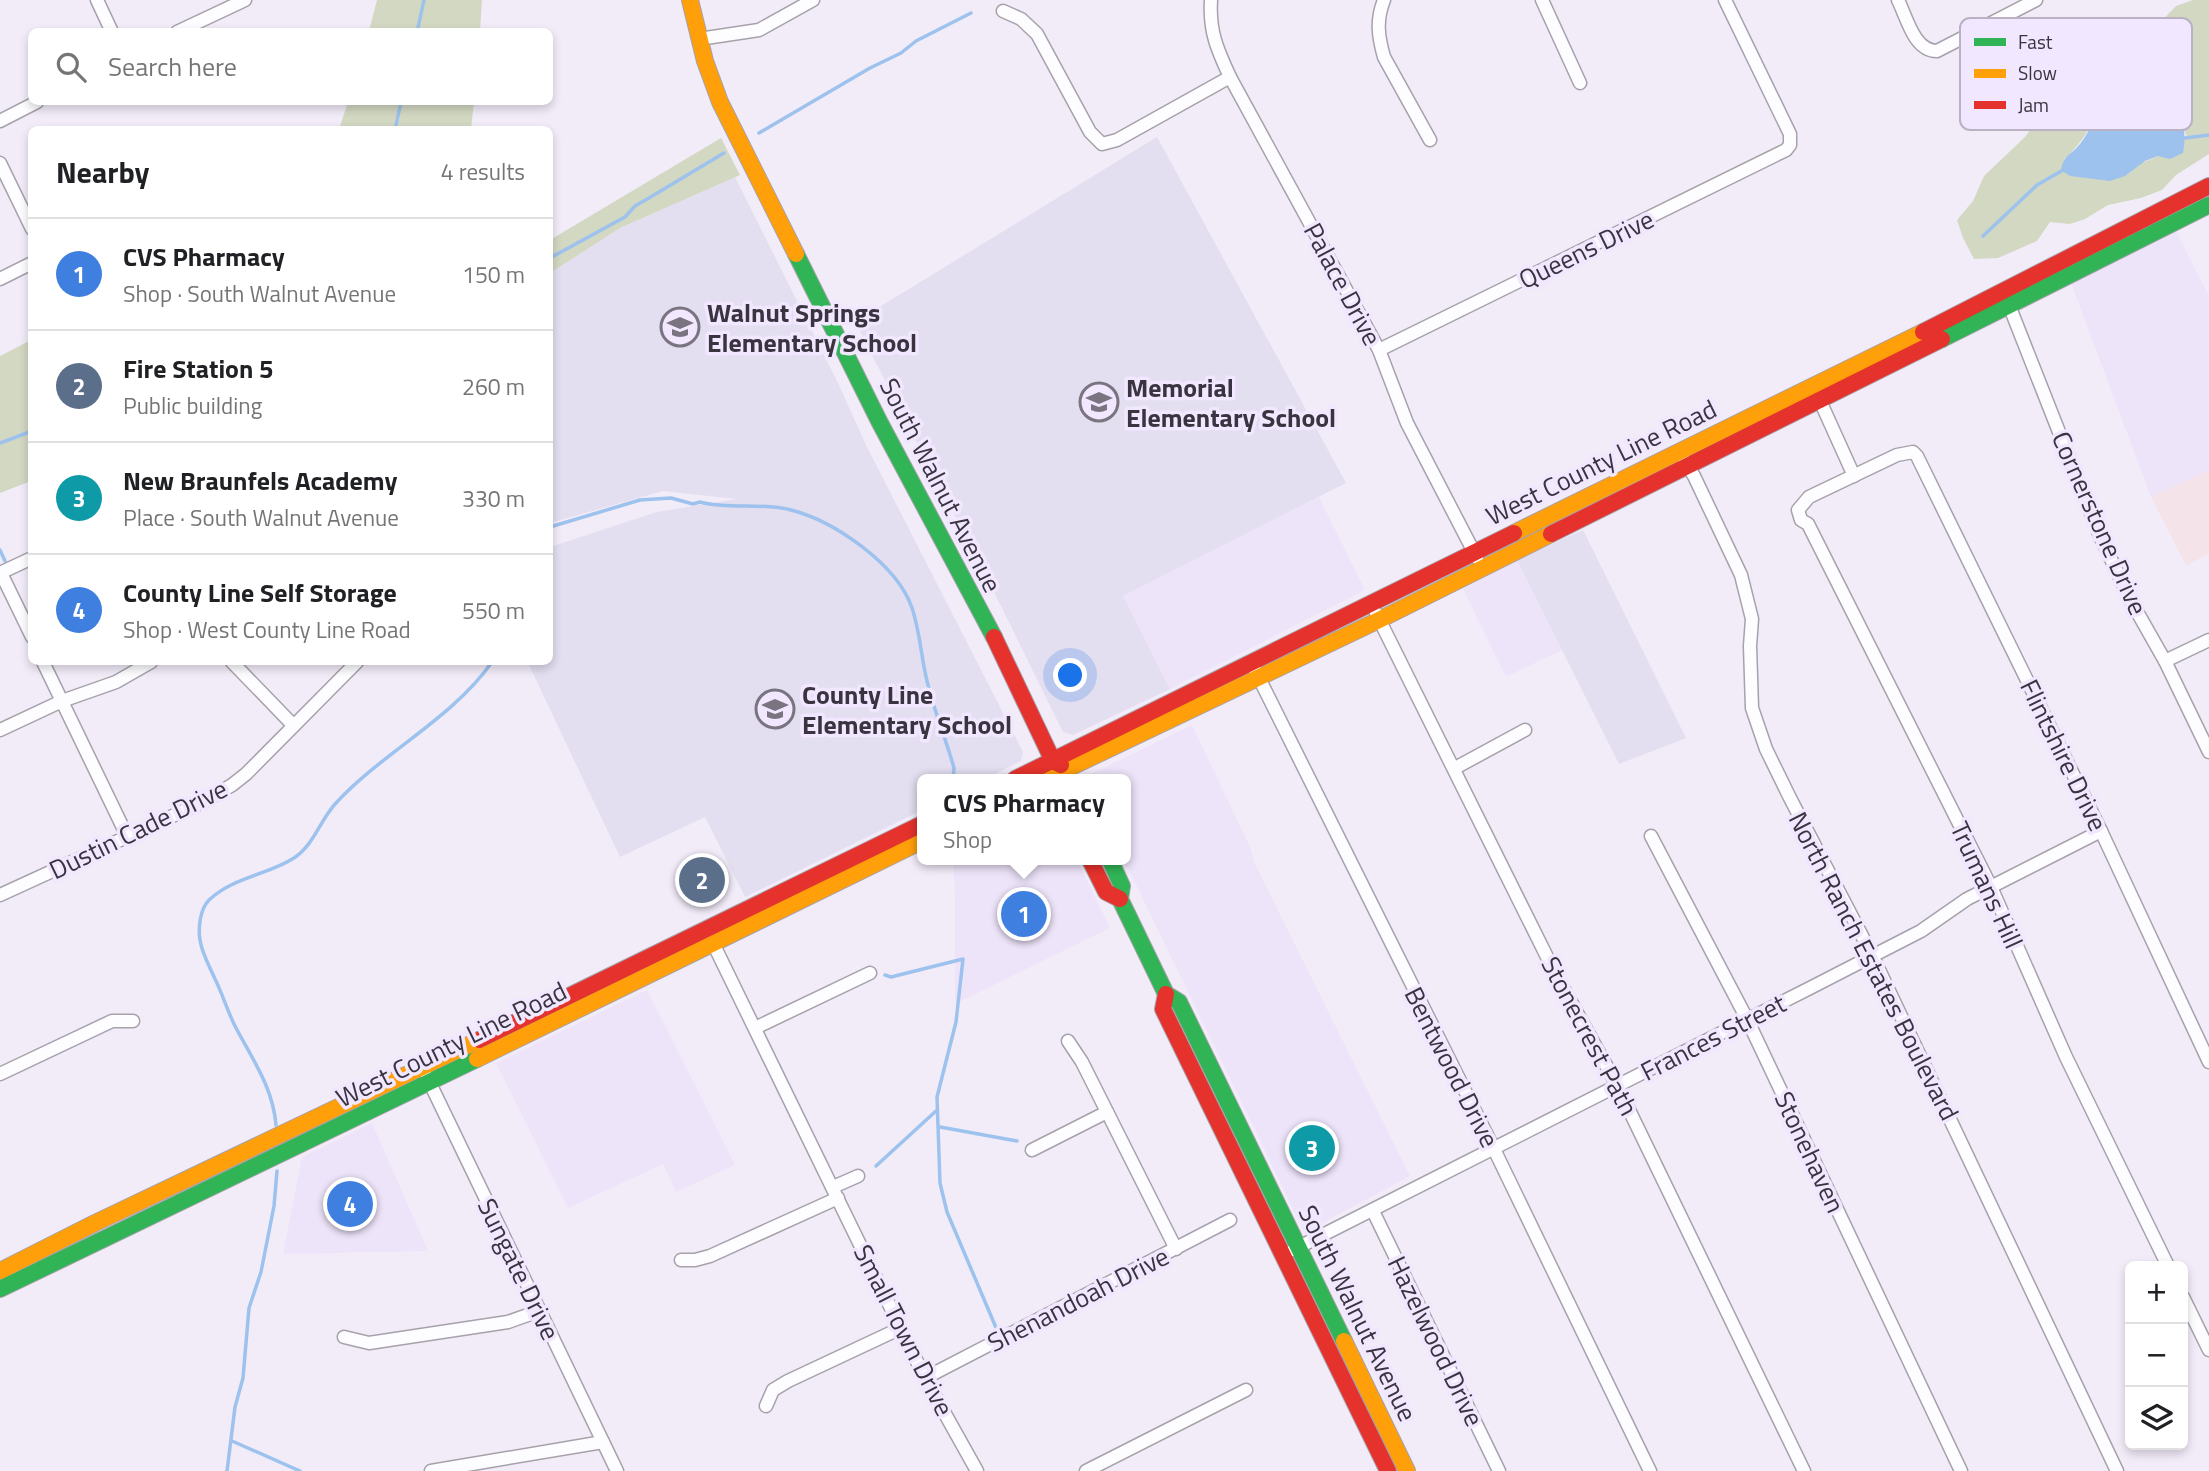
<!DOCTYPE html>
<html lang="en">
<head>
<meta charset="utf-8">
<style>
  body { margin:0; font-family:"Titillium Web",sans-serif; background:#f2f2f2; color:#202124 }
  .controls { position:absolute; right:21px; bottom:21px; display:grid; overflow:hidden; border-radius:10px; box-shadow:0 4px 10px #0003 }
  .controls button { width:63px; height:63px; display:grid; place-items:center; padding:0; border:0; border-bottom:2px solid #e0e0e0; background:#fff; color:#202124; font:35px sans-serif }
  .you { position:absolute; left:1071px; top:676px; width:24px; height:24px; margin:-18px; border:5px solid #fff; border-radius:50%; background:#1a73e8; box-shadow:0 0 0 10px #1a73e833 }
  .badge { display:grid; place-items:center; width:46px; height:46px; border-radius:50%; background:#7a7481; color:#fff; font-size:23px; font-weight:700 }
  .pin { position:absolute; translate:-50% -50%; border:4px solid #fff; box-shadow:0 2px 7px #0006 }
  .popup { position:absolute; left:917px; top:774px; width:214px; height:91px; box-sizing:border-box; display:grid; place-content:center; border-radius:10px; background:#fff; filter:drop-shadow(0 2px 5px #0005); font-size:23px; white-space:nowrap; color:#757577 }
  .popup b { font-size:26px; color:#202124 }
  .popup::after { content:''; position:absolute; left:50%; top:100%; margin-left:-14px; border:14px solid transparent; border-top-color:#fff }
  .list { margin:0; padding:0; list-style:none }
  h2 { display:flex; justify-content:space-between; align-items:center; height:91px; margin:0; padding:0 28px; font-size:30px }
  h2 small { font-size:23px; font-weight:400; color:#757577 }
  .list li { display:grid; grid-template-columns:46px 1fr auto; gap:21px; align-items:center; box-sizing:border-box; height:112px; padding:0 28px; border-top:2px solid #e0e0e0 }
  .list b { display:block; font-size:26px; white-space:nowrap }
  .list p { margin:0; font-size:23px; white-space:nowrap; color:#757577 }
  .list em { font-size:23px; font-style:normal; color:#757577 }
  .icon { flex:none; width:38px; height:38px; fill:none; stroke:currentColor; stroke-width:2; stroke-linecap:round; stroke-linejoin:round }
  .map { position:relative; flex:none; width:2209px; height:1471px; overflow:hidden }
  .search { position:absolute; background:#fff; box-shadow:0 4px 10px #0003; left:28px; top:28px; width:525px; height:77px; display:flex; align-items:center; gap:18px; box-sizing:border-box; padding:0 24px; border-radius:10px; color:#757577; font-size:26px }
  .panel { position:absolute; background:#fff; box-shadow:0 4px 10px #0003; left:28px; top:126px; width:525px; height:539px; border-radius:10px }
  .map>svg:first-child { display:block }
  .built { fill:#eee4fa }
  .industrial { fill:#f4e3e8 }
  .education { fill:#e3def0 }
  .green { fill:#d3d8c3; fill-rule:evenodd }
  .water { fill:#9dc2ed }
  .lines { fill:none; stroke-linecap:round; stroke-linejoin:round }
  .stream { stroke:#9dc2ed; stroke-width:3.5 }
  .street-casing { stroke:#a6a1ab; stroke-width:15 }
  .fast-casing { stroke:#a6a1ab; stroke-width:18 }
  .slow-casing { stroke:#a6a1ab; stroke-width:18 }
  .jam-casing { stroke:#a6a1ab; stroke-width:18 }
  .street { stroke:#fdfcfe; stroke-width:12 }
  .fast { stroke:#30b455; stroke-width:16 }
  .slow { stroke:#ff9f0a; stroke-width:16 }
  .jam { stroke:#e5322d; stroke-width:16 }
  .labels { text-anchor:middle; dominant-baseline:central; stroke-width:7; stroke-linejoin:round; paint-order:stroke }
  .street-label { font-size:26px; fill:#393440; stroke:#f1e7fe }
  .poi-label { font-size:26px; font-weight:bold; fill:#393440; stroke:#f1e7fe; text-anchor:start }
  .key { fill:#f1e7fe; stroke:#bab1c5; stroke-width:2 }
  .key-label { font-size:19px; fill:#393440 }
</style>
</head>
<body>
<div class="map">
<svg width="2209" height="1471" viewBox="0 0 2209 1471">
  <rect width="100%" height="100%" fill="#f2ecf9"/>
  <g class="built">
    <polygon points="2176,232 2209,296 2209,470 2151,497 2071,283"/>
    <polygon points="1319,497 1365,590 1170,689 1123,596"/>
    <polygon points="1517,560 1562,650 1506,677 1463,589"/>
    <polygon points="1192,725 1251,849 1254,862 1410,1176 1311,1229 1303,1229 1124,860 1126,779 1089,779 1091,774"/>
    <polygon points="953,860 1077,860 1110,928 955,1004 955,892"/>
    <polygon points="647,990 735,1165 676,1192 663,1164 568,1208 496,1063"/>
    <polygon points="372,1123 428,1251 283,1254 302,1157"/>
  </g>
  <polygon class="industrial" points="2209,470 2209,554 2186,565 2151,497"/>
  <g class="education">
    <polygon points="1157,137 1346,483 1123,596 1170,689 1073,735 1063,732 1004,612 855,322"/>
    <polygon points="735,177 837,381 866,445 1023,752 1021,761 985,779 922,779 922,810 745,897 705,817 620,857 529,665 533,662 550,662 550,547 657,512 737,499 663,491 550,523 550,273 620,228"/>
    <polygon points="1583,530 1686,738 1619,764 1517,560"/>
  </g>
  <g class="green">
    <polygon points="377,0 482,0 480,31 369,31"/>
    <path d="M2193 0H2209V154L2176 175 2162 190 2141 198 2108 205 2085 219 2070 224 2050 222 2037 241 1998 258 1974 259 1963 238 1957 220 1973 201 1984 176 2026 136 2052 97 2132 36 2158 25 2176 6ZM2168 84 2175 97 2187 138C2178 144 2168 151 2158 156 2137 167 2093 177 2070 176L2064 159C2082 143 2092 126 2102 104Z"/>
    <polygon points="348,102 474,102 471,129 339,129"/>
    <polygon points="721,138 740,175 620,228 550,273 550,240"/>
    <polygon points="31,340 31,481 0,493 0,356"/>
  </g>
  <path class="water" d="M2138 72C2144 72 2150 71 2155 74 2178 86 2189 129 2183 153L2170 159 2158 156 2145 161 2125 176 2110 181 2070 176 2061 170C2064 154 2070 156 2080 144 2095 126 2099 98 2118 82 2124 78 2132 75 2138 72Z"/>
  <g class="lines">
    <g class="stream">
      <polyline points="417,32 424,0"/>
      <polyline points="395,130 401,102"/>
      <polyline points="759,133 870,68 901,53 916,41 971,13"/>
      <polyline points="2185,138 2209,135"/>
      <polyline points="1983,236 2037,185 2065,169"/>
      <polyline points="550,258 625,217 635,206 649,198 724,153"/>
      <polyline points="0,443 32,431"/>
      <path d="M550 527 640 500 671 498 693 504 700 502C729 510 761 502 791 510 834 521 897 564 912 608 920 631 921 657 927 681 934 711 946 739 954 768L953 779"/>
      <polyline points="0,550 5,561"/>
      <polyline points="885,975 891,977 963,959 956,1022 937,1097 940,1183 947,1212 997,1330"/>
      <path d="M276 1125C273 1088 253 1060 236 1028 228 1013 223 995 215 979 210 967 202 954 200 940 198 928 200 909 209 900 233 877 268 875 294 858 314 845 320 820 336 803 383 752 452 719 492 662"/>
      <polyline points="940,1127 1017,1141"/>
      <polyline points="876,1166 936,1111"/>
      <polyline points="232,1441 300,1471"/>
      <polyline points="227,1471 235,1407 243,1378 249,1308 261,1272 274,1206 277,1171"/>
    </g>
    <defs>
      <g id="street">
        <polyline points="97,0 112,32"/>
        <path d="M1211 0C1209 31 1217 49 1230 77L1379 350 1407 423 1477 558"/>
        <path d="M1384 0C1376 20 1378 36 1384 57L1430 140"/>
        <polyline points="1542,0 1580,83"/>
        <path d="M1898 0C1907 18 1914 51 1937 51L2036 0"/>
        <polyline points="1003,11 1021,19 1037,34 1090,132 1102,144 1117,140 1230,77"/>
        <polyline points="177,32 245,0"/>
        <polyline points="699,39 759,30 813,0"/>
        <polyline points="0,121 37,102"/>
        <polyline points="0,163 32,229"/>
        <polyline points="0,279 32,263"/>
        <polyline points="2007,300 2100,536 2131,601 2165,661 2209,752"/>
        <polyline points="1379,350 1786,150 1790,145 1790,134 1725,0"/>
        <polyline points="1817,394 1854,476"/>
        <polyline points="1684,460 1694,476 1741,575 1752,619 1750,646 1752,708 1766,749 1790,798 1872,955 2117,1471"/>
        <polyline points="0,573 32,558"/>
        <polyline points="1,573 32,637"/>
        <polyline points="1376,613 1556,975 1617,1085 1804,1471"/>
        <polyline points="2165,661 2209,640"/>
        <polyline points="43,662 127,836"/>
        <polyline points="232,662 292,724"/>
        <polyline points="1255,670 1493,1147 1650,1471"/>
        <polyline points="0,730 62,701 116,682 151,662"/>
        <polyline points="1455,768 1525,730"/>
        <polyline points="1651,836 1747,1019 1961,1471"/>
        <polyline points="0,895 203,802 232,785 246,774 357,662"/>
        <polyline points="710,937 925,1378 977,1471"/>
        <polyline points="755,1028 870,973"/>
        <polyline points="1068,1041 1082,1062 1176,1249"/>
        <polyline points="0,1074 112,1021 133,1021"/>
        <polyline points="427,1077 617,1471"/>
        <polyline points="1032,1150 1107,1112"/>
        <polyline points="833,1187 858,1176"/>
        <polyline points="1373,1211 1499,1471"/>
        <polyline points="1293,1250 1810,988 1921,931 1967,899 2101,831"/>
        <polyline points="681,1260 695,1260 710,1256 838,1198"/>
        <polyline points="2168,1266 2066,1057 1991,887 1808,524 1801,520 1798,510 1809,497 1897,455 1913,452 1917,456 2101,831 2209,1062"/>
        <polyline points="2183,1297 2209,1350"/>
        <polyline points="344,1337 369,1343 508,1322 539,1311"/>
        <polyline points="925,1378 1230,1220"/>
        <polyline points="766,1406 773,1390 788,1381 901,1328"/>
        <polyline points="431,1471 603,1442"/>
        <polyline points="1086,1471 1246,1390"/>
      </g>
      <g id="fast">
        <polyline points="796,254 879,421 994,637"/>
        <polyline points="1942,339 2209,205"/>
        <polyline points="1110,860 1122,886 1120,899 1166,994 1179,1002 1344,1341"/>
        <polyline points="0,1289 477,1059"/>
      </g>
      <g id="slow">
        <polyline points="690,0 705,61 720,102 796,254"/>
        <polyline points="1514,533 1923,332"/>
        <polyline points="1046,779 1379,620 1551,534"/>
        <polyline points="477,1059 922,841"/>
        <polyline points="0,1271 95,1223 479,1040"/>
        <polyline points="1344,1341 1407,1471"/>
      </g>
      <g id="jam">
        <polyline points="1923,332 2209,186"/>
        <polyline points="1551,534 1942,339"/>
        <polyline points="994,637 1053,761 1061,765"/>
        <polyline points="1015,779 1514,533"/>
        <polyline points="1090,860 1106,892 1120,899"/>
        <polyline points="1166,994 1163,1009 1388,1471"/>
        <polyline points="479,1040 922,824"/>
      </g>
    </defs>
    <use href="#street" class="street-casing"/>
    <use href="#fast" class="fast-casing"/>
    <use href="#slow" class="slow-casing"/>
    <use href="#jam" class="jam-casing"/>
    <use href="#street" class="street"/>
    <use href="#fast" class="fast"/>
    <use href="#slow" class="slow"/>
    <use href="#jam" class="jam"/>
  </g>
  <defs>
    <symbol id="school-ring" viewBox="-11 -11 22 22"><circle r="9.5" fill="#f1e7fe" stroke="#7a7481" stroke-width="1.5"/><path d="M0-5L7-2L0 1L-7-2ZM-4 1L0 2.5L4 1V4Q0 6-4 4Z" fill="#7a7481"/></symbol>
  </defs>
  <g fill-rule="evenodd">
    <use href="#school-ring" x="658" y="305" width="44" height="44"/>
    <use href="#school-ring" x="1077" y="380" width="44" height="44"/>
    <use href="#school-ring" x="753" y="687" width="44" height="44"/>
  </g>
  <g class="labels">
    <g class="street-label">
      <text transform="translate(1586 249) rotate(-26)">Queens Drive</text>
      <text transform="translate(1343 284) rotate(62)">Palace Drive</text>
      <text transform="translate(1601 462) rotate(-26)">West County Line Road</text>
      <text transform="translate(941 485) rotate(63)">South Walnut Avenue</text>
      <text transform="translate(2100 523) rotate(66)">Cornerstone Drive</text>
      <text transform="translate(2064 755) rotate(64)">Flintshire Drive</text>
      <text transform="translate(138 829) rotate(-26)">Dustin Cade Drive</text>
      <text transform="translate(1987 885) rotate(65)">Trumans Hill</text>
      <text transform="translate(1874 966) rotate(63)">North Ranch Estates Boulevard</text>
      <text transform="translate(1590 1036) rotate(62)">Stonecrest Path</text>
      <text transform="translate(1713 1037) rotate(-27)">Frances Street</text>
      <text transform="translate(451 1044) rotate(-26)">West County Line Road</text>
      <text transform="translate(1452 1067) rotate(63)">Bentwood Drive</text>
      <text transform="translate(1810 1152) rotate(65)">Stonehaven</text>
      <text transform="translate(519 1269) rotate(64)">Sungate Drive</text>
      <text transform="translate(1078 1299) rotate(-27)">Shenandoah Drive</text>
      <text transform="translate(1358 1313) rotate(64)">South Walnut Avenue</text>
      <text transform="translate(904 1330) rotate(63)">Small Town Drive</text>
      <text transform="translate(1436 1341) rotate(64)">Hazelwood Drive</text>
    </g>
    <g class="poi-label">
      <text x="707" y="312">Walnut Springs<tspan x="707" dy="30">Elementary School</tspan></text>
      <text x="1126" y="387">Memorial<tspan x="1126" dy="30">Elementary School</tspan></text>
      <text x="802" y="694">County Line<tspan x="802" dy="30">Elementary School</tspan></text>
    </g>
  </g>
  <rect x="1960" y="18" width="232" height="112" rx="10" class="key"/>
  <rect x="1974" y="38" width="32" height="8" fill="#30b455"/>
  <rect x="1974" y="69" width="32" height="9" fill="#ff9f0a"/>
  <rect x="1974" y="101" width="32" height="8" fill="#e5322d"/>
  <g class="key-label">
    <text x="2018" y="49">Fast</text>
    <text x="2018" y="80">Slow</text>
    <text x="2018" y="112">Jam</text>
  </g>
</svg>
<div class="controls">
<button>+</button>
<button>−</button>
<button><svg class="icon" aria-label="layers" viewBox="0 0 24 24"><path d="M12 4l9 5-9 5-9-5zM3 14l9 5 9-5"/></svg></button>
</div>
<div class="you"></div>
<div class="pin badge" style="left:1024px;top:914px;background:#3f7fe0">1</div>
<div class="popup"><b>CVS Pharmacy</b>Shop</div>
<div class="pin badge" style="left:702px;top:880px;background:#5c6f8a">2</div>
<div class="pin badge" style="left:1312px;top:1148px;background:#0f9aa8">3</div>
<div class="pin badge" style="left:350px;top:1204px;background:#3f7fe0">4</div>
<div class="search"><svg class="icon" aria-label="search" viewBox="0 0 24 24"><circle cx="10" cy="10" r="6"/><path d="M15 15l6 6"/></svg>Search here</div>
<section class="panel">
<h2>Nearby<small>4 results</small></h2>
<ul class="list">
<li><span class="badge" style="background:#3f7fe0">1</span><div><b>CVS Pharmacy</b><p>Shop · South Walnut Avenue</p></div><em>150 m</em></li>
<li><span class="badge" style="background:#5c6f8a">2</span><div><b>Fire Station 5</b><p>Public building</p></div><em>260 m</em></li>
<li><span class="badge" style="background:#0f9aa8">3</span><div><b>New Braunfels Academy</b><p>Place · South Walnut Avenue</p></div><em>330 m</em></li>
<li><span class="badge" style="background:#3f7fe0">4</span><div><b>County Line Self Storage</b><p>Shop · West County Line Road</p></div><em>550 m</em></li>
</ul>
</section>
</div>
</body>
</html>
